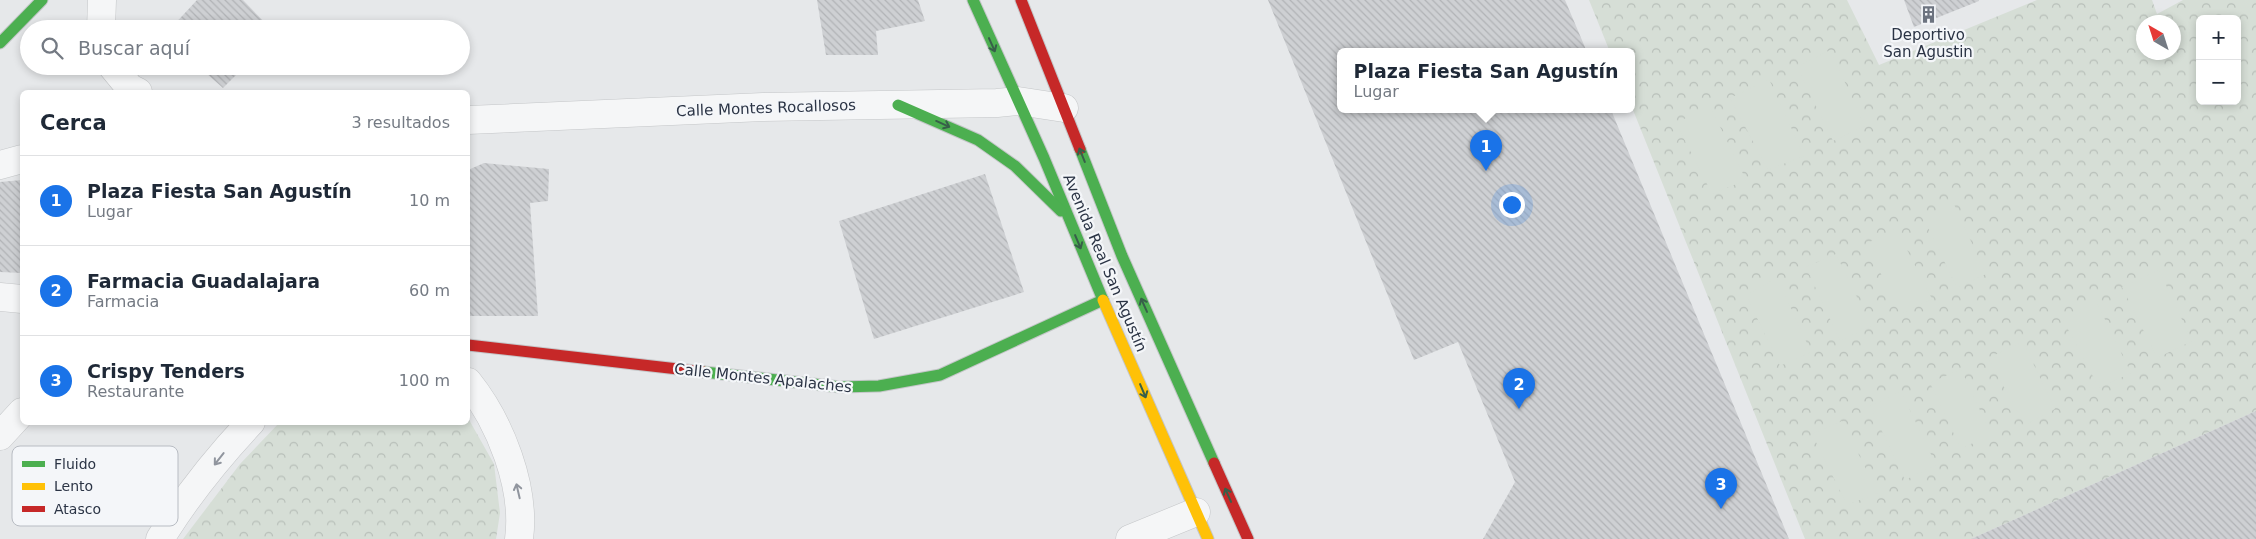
<!DOCTYPE html>
<html lang="es">
<head>
<meta charset="utf-8">
<style>
  body { margin:0; font-family:"DejaVu Sans",sans-serif; background:#f6f6f7; color:#1f2937 }
  .controls { position:absolute; right:15px; top:15px; display:grid; overflow:hidden; border-radius:8px; box-shadow:0 2px 8px #0003 }
  .controls button { width:45px; height:45px; display:grid; place-items:center; padding:0; border:0; border-bottom:1px solid #e0e1e3; background:#fff; color:#1f2937; font:25px sans-serif }
  .compass { position:absolute; left:2136px; top:15px; width:45px; height:45px; border-radius:50%; background:#fff; box-shadow:0 2px 8px #0003; rotate:321deg }
  .you { position:absolute; left:1511px; top:204px; width:18px; height:18px; margin:-12px; border:4px solid #fff; border-radius:50%; background:#1a73e8; box-shadow:0 0 0 8px #1a73e833 }
  .badge { display:grid; place-items:center; width:32px; height:32px; border-radius:50%; background:#1a73e8; color:#fff; font-size:16px; font-weight:700 }
  .pin { position:absolute; translate:-50% -41px; filter:drop-shadow(0 1px 2px #0008) }
  .pin::after { content:''; position:absolute; top:26px; width:18px; height:15px; background:inherit; clip-path:polygon(0 0,100% 0,50% 100%) }
  .popup { position:absolute; left:1337px; top:48px; width:298px; height:65px; box-sizing:border-box; display:grid; place-content:center; border-radius:8px; background:#fff; filter:drop-shadow(0 1px 4px #0005); font-size:16px; white-space:nowrap; color:#747a83 }
  .popup b { font-size:19px; color:#1f2937 }
  .popup::after { content:''; position:absolute; left:50%; top:100%; margin-left:-10px; border:10px solid transparent; border-top-color:#fff }
  .list { margin:0; padding:0; list-style:none }
  h2 { display:flex; justify-content:space-between; align-items:center; height:65px; margin:0; padding:0 20px; font-size:21px }
  h2 small { font-size:16px; font-weight:400; color:#747a83 }
  .list li { display:grid; grid-template-columns:32px 1fr auto; gap:15px; align-items:center; box-sizing:border-box; height:90px; padding:0 20px; border-top:1px solid #e0e1e3 }
  .list b { display:block; font-size:19px; white-space:nowrap }
  .list p { margin:0; font-size:16px; white-space:nowrap; color:#747a83 }
  .list em { font-size:16px; font-style:normal; color:#747a83 }
  .icon { flex:none; width:28px; height:28px; fill:none; stroke:currentColor; stroke-width:2; stroke-linecap:round; stroke-linejoin:round }
  .map { position:relative; flex:none; width:2256px; height:539px; overflow:hidden }
  .search { position:absolute; background:#fff; box-shadow:0 2px 8px #0003; left:20px; top:20px; width:450px; height:55px; display:flex; align-items:center; gap:12px; box-sizing:border-box; padding:0 18px; border-radius:28px; color:#747a83; font-size:19px }
  .panel { position:absolute; background:#fff; box-shadow:0 2px 8px #0003; left:20px; top:90px; width:450px; height:335px; border-radius:8px }
  .map>svg:first-child { display:block }
  .park { fill:url(#park-crowns); fill-rule:evenodd }
  .pitch { fill:#d6ded6 }
  .building { fill:url(#building-back-hatch) }
  .lines { fill:none; stroke-linecap:round; stroke-linejoin:round }
  .street-casing { stroke:#c4c6c8; stroke-width:29 }
  .fast-casing { stroke:#c4c6c8; stroke-width:13 }
  .slow-casing { stroke:#c4c6c8; stroke-width:13 }
  .jam-casing { stroke:#c4c6c8; stroke-width:13 }
  .street { stroke:#f5f6f7; stroke-width:28 }
  .fast { stroke:#4caf50; stroke-width:11 }
  .slow { stroke:#ffc107; stroke-width:11 }
  .jam { stroke:#c62828; stroke-width:11 }
  .oneway { stroke:#375f49 }
  .oneway2 { stroke:#90959e }
  .labels { text-anchor:middle; dominant-baseline:central; stroke-width:4.5; stroke-linejoin:round; paint-order:stroke }
  .poi-label { font-size:15px; fill:#2b3445; stroke:#f4f6f9 }
  .street-label { font-size:15px; fill:#2b3445; stroke:#f4f6f9 }
  .key { fill:#f4f6f9; stroke:#b8bcc3; stroke-width:1 }
  .key-label { font-size:14px; fill:#2b3445 }
</style>
</head>
<body>
<div class="map">
<svg width="2256" height="539" viewBox="0 0 2256 539">
  <defs>
    <pattern id="park-crowns" width="20" height="18" patternUnits="userSpaceOnUse" patternTransform="scale(1.25)"><rect width="20" height="18" fill="#d6ded6"/><path d="M2 6a3 3 0 1 1 6 0M12 15a3 3 0 1 1 6 0" fill="none" stroke="#b8bfb9"/></pattern>
    <pattern id="building-back-hatch" width="6" height="6" patternUnits="userSpaceOnUse" patternTransform="scale(1.25)"><rect width="6" height="6" fill="#ced0d3"/><path d="M-1 5l2 2M0 0l6 6M5-1l2 2" fill="none" stroke="#b1b3b6"/></pattern>
  </defs>
  <rect width="100%" height="100%" fill="#e6e8ea"/>
  <g class="park">
    <path d="M1589 0H1847L1879 65 2037 0H2152L2157 14 2183 0H2256V411L1971 539H1805L1631 105V52H1610ZM2200 19H2237V101H2200ZM2144 22H2174V52H2144Z"/>
    <polygon points="468,418 494,464 500,513 496,539 183,539 240,464 279,423 468,422"/>
  </g>
  <g class="pitch">
    <polygon points="1830,50 1865,126 1833,141 1797,67"/>
    <polygon points="1769,79 1804,156 1768,170 1730,98"/>
    <polygon points="1710,106 1746,180 1712,194 1676,123"/>
    <polygon points="1953,202 1986,274 1957,288 1923,217"/>
    <polygon points="1896,228 1932,299 1901,314 1866,244"/>
    <polygon points="1836,254 1871,326 1840,341 1806,267"/>
    <polygon points="2159,270 2192,341 2157,358 2122,287"/>
    <polygon points="1777,278 1811,352 1780,366 1746,295"/>
    <polygon points="2096,301 2131,373 2099,388 2062,318"/>
    <polygon points="2023,342 2055,409 2025,425 1988,358"/>
    <polygon points="1961,369 1991,434 1961,449 1930,383"/>
    <polygon points="1901,391 1936,465 1905,480 1870,406"/>
    <polygon points="1842,421 1878,493 1847,505 1812,434"/>
  </g>
  <g class="building">
    <polygon points="197,0 243,0 271,29 170,29"/>
    <polygon points="817,0 918,0 925,21 876,31 878,55 826,55"/>
    <polygon points="1268,0 1565,0 1587,52 1341,52 1341,110 1611,110 1789,539 1483,539 1515,482 1458,342 1414,360"/>
    <polygon points="1904,0 1979,0 1979,1 1914,27"/>
    <polygon points="198,66 245,66 223,88"/>
    <polygon points="484,163 549,169 548,201 530,203 538,316 468,316 468,170"/>
    <polygon points="985,174 1024,292 874,339 839,221"/>
    <polygon points="22,180 22,273 0,272 0,182"/>
    <polygon points="2256,411 2256,539 1971,539"/>
  </g>
  <g class="lines">
    <defs>
      <g id="street">
        <polyline points="101,29 102,0"/>
        <polyline points="112,66 130,88 138,92"/>
        <polyline points="468,120 763,107 997,103 1018,101 1064,108"/>
        <polyline points="0,165 22,159"/>
        <polyline points="0,297 22,299"/>
        <path d="M468 382C500 422 526 487 519 539"/>
        <polyline points="0,436 22,412"/>
        <path d="M160 539C186 497 217 458 251 422"/>
        <polyline points="1130,539 1196,512"/>
      </g>
      <g id="fast">
        <polyline points="973,0 1044,158 1103,300"/>
        <polyline points="0,43 42,0"/>
        <polyline points="898,105 978,140 1015,166 1061,211"/>
        <polyline points="1080,149 1122,256 1214,463"/>
        <polyline points="704,372 840,387 879,386 940,375 1103,300"/>
      </g>
      <polyline id="slow" points="1103,300 1208,539"/>
      <g id="jam">
        <polyline points="1021,0 1080,149"/>
        <polyline points="468,345 704,372"/>
        <polyline points="1214,463 1248,539"/>
      </g>
    </defs>
    <use href="#street" class="street-casing"/>
    <use href="#fast" class="fast-casing"/>
    <use href="#slow" class="slow-casing"/>
    <use href="#jam" class="jam-casing"/>
    <use href="#street" class="street"/>
    <use href="#fast" class="fast"/>
    <use href="#slow" class="slow"/>
    <use href="#jam" class="jam"/>
  </g>
  <defs><path id="oneway-shaft" d="M-6 0H5M1.5-3L5.5 0L1.5 3" fill="none" stroke-width="1.6" stroke-linecap="round" stroke-linejoin="round" transform="scale(1.25)"/></defs>
  <g class="oneway">
    <use href="#oneway-shaft" transform="translate(992 45) rotate(66)"/>
    <use href="#oneway-shaft" transform="translate(943 124) rotate(24)"/>
    <use href="#oneway-shaft" transform="translate(1082 155) rotate(-112)"/>
    <use href="#oneway-shaft" transform="translate(1078 242) rotate(67)"/>
    <use href="#oneway-shaft" transform="translate(1144 305) rotate(-114)"/>
    <use href="#oneway-shaft" transform="translate(1143 391) rotate(67)"/>
    <use href="#oneway-shaft" transform="translate(1228 495) rotate(-114)"/>
  </g>
  <g class="oneway2">
    <use href="#oneway-shaft" transform="translate(219 459) rotate(128)"/>
    <use href="#oneway-shaft" transform="translate(518 491) rotate(-103)"/>
  </g>
  <defs>
    <symbol id="building-bare" viewBox="-9 -9 18 18"><path d="M-4-6H4V6H1V3H-1V6H-4ZM-2.5-4.3h1.7v1.8h-1.7ZM.8-4.3h1.7v1.8H.8ZM-2.5-1h1.7V.8h-1.7ZM.8-1h1.7V.8H.8Z" fill="#6c737f" stroke="#f4f6f9" stroke-width="2.5" paint-order="stroke"/></symbol>
  </defs>
  <g fill-rule="evenodd">
    <use href="#building-bare" x="1916" y="2" width="25" height="25"/>
  </g>
  <g class="labels">
    <g class="poi-label">
      <text x="1928" y="35">Deportivo<tspan x="1928" dy="17">San Agustin</tspan></text>
    </g>
    <g class="street-label">
      <text transform="translate(766 108) rotate(-2)">Calle Montes Rocallosos</text>
      <text transform="translate(1105 263) rotate(67)">Avenida Real San Agustín</text>
      <text transform="translate(763 378) rotate(6)">Calle Montes Apalaches</text>
    </g>
  </g>
  <rect x="12" y="446" width="166" height="80" rx="8" class="key"/>
  <rect x="22" y="461" width="23" height="6" fill="#4caf50"/>
  <rect x="22" y="483" width="23" height="7" fill="#ffc107"/>
  <rect x="22" y="506" width="23" height="6" fill="#c62828"/>
  <g class="key-label">
    <text x="54" y="469">Fluido</text>
    <text x="54" y="491">Lento</text>
    <text x="54" y="514">Atasco</text>
  </g>
</svg>
<div class="controls">
<button>+</button>
<button>−</button>
</div>
<svg class="compass" viewBox="-18 -18 36 36"><path d="M0-13l5 13h-10z" fill="#e53935"/><path d="M0 13l5-13h-10z" fill="#747a83"/></svg>
<div class="you"></div>
<div class="pin badge" style="left:1486px;top:171px">1</div>
<div class="popup"><b>Plaza Fiesta San Agustín</b>Lugar</div>
<div class="pin badge" style="left:1519px;top:409px">2</div>
<div class="pin badge" style="left:1721px;top:509px">3</div>
<div class="search"><svg class="icon" aria-label="search" viewBox="0 0 24 24"><circle cx="10" cy="10" r="6"/><path d="M15 15l6 6"/></svg>Buscar aquí</div>
<section class="panel">
<h2>Cerca<small>3 resultados</small></h2>
<ul class="list">
<li><span class="badge">1</span><div><b>Plaza Fiesta San Agustín</b><p>Lugar</p></div><em>10 m</em></li>
<li><span class="badge">2</span><div><b>Farmacia Guadalajara</b><p>Farmacia</p></div><em>60 m</em></li>
<li><span class="badge">3</span><div><b>Crispy Tenders</b><p>Restaurante</p></div><em>100 m</em></li>
</ul>
</section>
</div>
</body>
</html>
